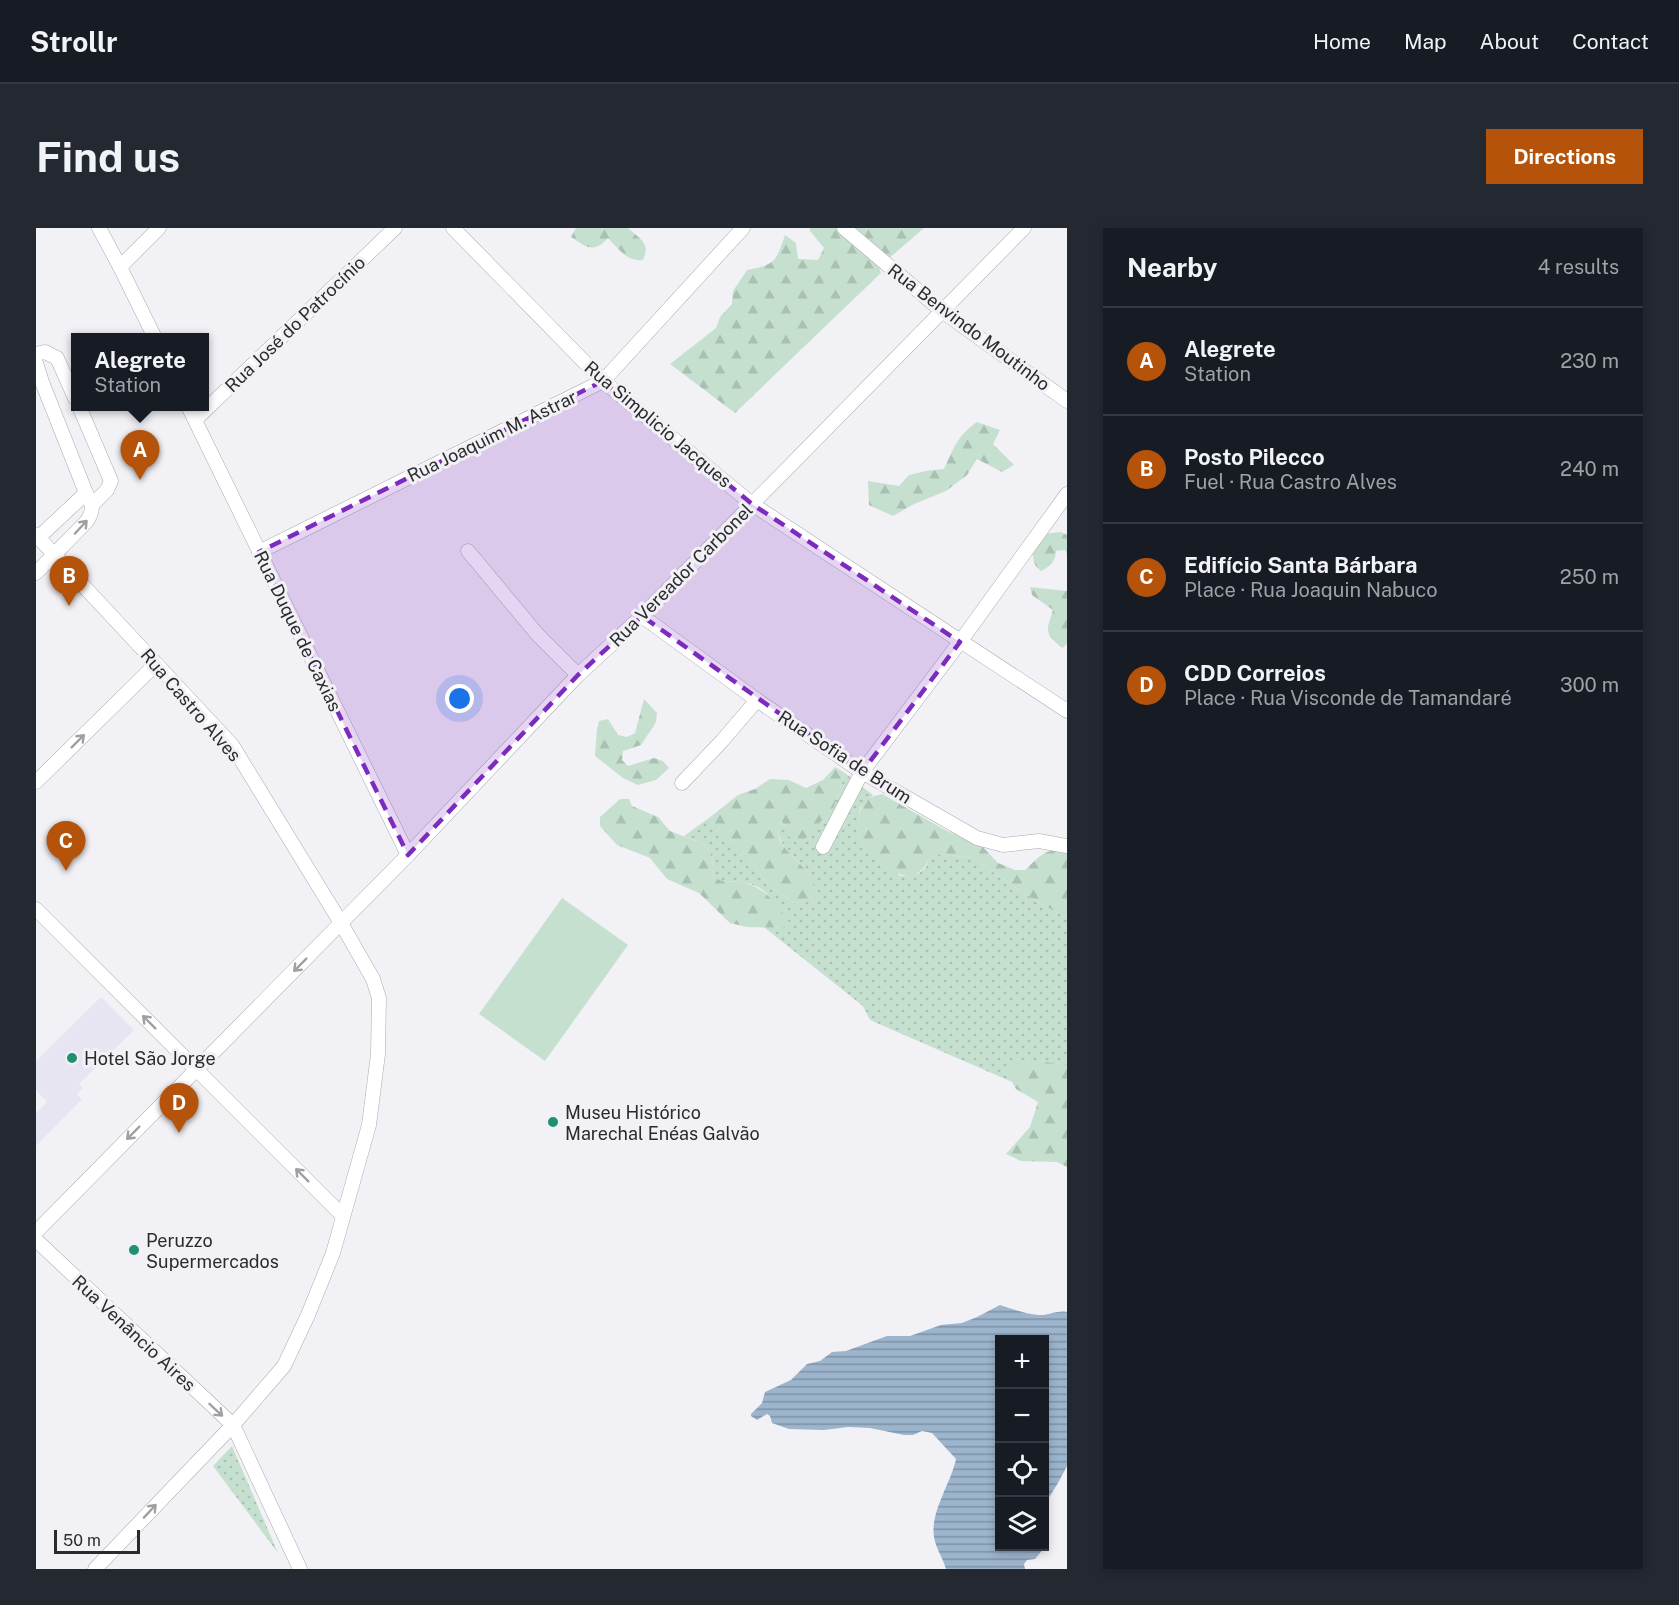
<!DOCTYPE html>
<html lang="en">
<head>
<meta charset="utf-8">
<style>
  body { margin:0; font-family:"Public Sans",sans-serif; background:#242831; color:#f1f3f6 }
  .controls { position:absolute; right:18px; bottom:18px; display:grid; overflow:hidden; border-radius:0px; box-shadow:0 3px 9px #0003 }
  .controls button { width:54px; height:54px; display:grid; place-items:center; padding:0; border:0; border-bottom:2px solid #363941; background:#171b24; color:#f1f3f6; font:30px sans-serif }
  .scale { position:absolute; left:18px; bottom:15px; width:86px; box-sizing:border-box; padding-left:6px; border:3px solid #2b2b2d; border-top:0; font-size:16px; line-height:21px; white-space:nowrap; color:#2b2b2d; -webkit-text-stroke:4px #f2f1f6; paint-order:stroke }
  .you { position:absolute; left:424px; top:471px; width:21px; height:21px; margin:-15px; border:4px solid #fff; border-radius:50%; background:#1a73e8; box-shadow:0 0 0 9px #1a73e833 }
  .badge { display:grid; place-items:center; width:39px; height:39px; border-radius:50%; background:#b45309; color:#fff; font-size:20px; font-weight:700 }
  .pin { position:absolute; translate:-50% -50px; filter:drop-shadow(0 2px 3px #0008) }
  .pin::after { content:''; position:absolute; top:32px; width:21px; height:18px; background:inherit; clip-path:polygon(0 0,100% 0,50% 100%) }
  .popup { position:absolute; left:35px; top:105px; width:138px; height:78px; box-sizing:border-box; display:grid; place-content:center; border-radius:0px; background:#171b24; filter:drop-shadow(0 2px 4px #0005); font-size:20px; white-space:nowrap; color:#9ea1a6 }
  .popup b { font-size:22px; color:#f1f3f6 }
  .popup::after { content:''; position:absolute; left:50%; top:100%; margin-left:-12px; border:12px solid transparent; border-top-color:#171b24 }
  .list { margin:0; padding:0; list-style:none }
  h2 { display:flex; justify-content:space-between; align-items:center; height:78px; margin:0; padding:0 24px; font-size:26px }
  h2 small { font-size:20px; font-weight:400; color:#9ea1a6 }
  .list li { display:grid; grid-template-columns:39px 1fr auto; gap:18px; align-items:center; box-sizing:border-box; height:108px; padding:0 24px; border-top:2px solid #363941 }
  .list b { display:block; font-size:22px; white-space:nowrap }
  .list p { margin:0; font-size:20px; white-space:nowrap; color:#9ea1a6 }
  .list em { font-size:20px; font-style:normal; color:#9ea1a6 }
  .icon { flex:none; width:33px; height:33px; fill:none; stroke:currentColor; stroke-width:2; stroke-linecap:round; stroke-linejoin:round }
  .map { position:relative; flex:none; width:1031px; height:1341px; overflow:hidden; border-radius:0px }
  header { display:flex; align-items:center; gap:36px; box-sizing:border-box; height:84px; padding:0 30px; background:#171b24; border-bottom:2px solid #363941 }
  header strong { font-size:28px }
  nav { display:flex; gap:33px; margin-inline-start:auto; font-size:21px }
  .intro { display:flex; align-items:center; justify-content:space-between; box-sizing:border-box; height:144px; padding:0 36px }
  h1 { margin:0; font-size:42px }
  .button { padding:15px 27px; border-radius:0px; background:#b45309; color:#fff; font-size:21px; font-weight:700 }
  main { display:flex; gap:36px; padding:0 36px }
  aside { flex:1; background:#171b24; border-radius:0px; box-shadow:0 3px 9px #0003 }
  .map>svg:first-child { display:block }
  .built { fill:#e7e5f1 }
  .grass { fill:url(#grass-dots) }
  .forest { fill:url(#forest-firs) }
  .garden { fill:#c6e0d0 }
  .water { fill:url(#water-rules) }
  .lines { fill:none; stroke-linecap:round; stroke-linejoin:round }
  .minor-casing { stroke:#abaaaf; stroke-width:15 }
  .minor { stroke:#fff; stroke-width:14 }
  .oneway { stroke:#a0a0a0 }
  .marked { fill:#7b2cbf; fill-opacity:0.2; stroke:#7b2cbf; stroke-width:4.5; stroke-dasharray:12 8; stroke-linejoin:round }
  .poi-dot { fill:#1f9071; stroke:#f2f1f6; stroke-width:2 }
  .labels { text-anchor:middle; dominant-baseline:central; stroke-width:6; stroke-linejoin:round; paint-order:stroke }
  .street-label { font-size:18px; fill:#2b2b2d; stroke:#f2f1f6 }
  .poi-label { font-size:18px; fill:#2b2b2d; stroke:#f2f1f6; text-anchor:start }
</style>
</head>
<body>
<header>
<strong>Strollr</strong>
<nav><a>Home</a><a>Map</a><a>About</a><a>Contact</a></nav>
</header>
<div class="intro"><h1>Find us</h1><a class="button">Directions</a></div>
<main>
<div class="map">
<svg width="1031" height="1341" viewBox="0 0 1031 1341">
  <defs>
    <pattern id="grass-dots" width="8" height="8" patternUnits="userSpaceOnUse" patternTransform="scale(1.5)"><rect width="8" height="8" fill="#c6e0d0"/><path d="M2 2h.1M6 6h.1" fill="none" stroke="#aac0b3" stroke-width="1.8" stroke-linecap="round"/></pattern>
    <pattern id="forest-firs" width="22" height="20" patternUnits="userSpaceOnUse" patternTransform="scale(1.5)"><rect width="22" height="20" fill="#c6e0d0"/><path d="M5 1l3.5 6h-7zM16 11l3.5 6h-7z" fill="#aac0b3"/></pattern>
    <pattern id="water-rules" width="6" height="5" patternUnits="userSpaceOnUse" patternTransform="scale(1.5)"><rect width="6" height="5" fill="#9cb4cc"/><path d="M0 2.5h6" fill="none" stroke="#7f93a6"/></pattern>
  </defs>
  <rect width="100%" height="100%" fill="#f2f1f6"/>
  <polygon class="built" points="65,769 98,802 43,856 47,860 41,866 46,871 0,918 0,885 11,874 0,862 0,833"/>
  <g class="grass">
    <path d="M809 545 837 567 824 580 821 606 843 634 865 648 883 645 890 639 893 631 901 626 936 630 1000 673 1031 690V837L1004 833 971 846 976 854 834 792 827 778 729 700H747C739 676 735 659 706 654 693 652 691 657 678 649L676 641 677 631 668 616 648 608 673 590 712 629 732 657 761 677 767 638C753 625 738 613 744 593L751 600 798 579Z"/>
    <polygon points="196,1218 242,1325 177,1238"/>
  </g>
  <g class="forest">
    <path d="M540 0H592C604 11 615 15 607 32 591 34 583 21 572 10 558 26 550 19 535 9Z"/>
    <path d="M774 0H888L843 39 845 45 699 185 634 136 680 100 684 89 696 76 697 63 711 42C739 37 740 34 749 7L760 15 762 31 782 32 788 20 774 3Z"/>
    <path d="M941 194 964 202 957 216 978 237 966 244 941 231 931 247 910 263 878 276 857 288 833 277 832 253 863 258 873 247 890 243 908 241C918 220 921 208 941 194Z"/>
    <path d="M1025 304 1031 307V326L1029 322 1020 323C1019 334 1015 338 1005 343L999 337 995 319 1006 306Z"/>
    <path d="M994 359 1031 363V416L1026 420C1008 404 1010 404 1017 382L996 367Z"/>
    <polygon points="608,471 621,485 620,494 605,517 587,523 586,532 592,538 618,530 627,533 633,540 620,552 602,557 587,550 559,528 561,501 563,493 572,491 582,507 591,509 599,505"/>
    <path d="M799 539 809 545 798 579 767 613 751 608V600L745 593C736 614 754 624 766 638 772 645 776 655 781 663L778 671 761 677 732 657 712 629 673 590 702 567 719 561 734 551 753 552 770 560 787 552Z"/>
    <path d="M846 566 911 603 943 615 962 635 979 642H989C1005 628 1008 619 1031 624V690L1000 673 936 630 901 626 893 631C883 656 858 649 842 633 834 625 828 615 821 606 823 586 822 570 846 566Z"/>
    <path d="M584 571H593L596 578 622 589 634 603 668 616 677 631 676 641 678 649C691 657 694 652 706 654 729 659 741 676 753 694L747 700 711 699 694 695 663 665 631 651 614 630 581 617 564 598V589Z"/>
    <polygon points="1005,833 1031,837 1031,939 1021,934 985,933 970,926 994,899 1002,874 980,861 971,846 975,837"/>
  </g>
  <polygon class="garden" points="526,670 592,717 509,833 443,786"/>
  <path class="water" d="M964 1077C976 1081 990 1086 1002 1087 1012 1088 1021 1082 1031 1084V1238L1022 1255 1009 1276 1008 1112H963V1318L1007 1319 1008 1320 999 1331 991 1332 988 1336 989 1341H910C907 1330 900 1321 898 1309 894 1284 915 1255 920 1231L896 1205 886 1203 877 1207H868L834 1200 812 1199 788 1202 753 1201 736 1195 734 1188 731 1186 721 1192 715 1188V1186L726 1175 729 1164 755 1152 771 1136 784 1133 796 1124 810 1123 851 1108H874L905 1097 926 1095 941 1089Z"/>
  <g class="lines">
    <defs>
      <g id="minor">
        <polyline points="63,0 84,39 119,110"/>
        <polyline points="417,0 567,153 716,276 1031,483"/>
        <polyline points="808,0 906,83 1031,173"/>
        <polyline points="84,39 123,0"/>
        <polyline points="0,126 9,124 21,130 39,170"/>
        <path d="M0 135 6 154 50 265C57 277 58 282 51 293L0 345"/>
        <polyline points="43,178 75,253 71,262 56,277"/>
        <polyline points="152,178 372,627"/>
        <polyline points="159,192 359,0"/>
        <polyline points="0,307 196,517 305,695 337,751 343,770 342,826 333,897 297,1025 272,1087 248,1138 197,1197 59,1341"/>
        <polyline points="2,310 50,265"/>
        <polyline points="432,323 501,406 542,447"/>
        <polyline points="223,324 567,153 707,0"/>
        <polyline points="606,388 721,472 826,544 941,610 967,617 1003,613 1031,618"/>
        <polyline points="0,554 120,436"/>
        <polyline points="646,555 686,513 721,472"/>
        <polyline points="787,619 826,544 924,414 1031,266"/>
        <polyline points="0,681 307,988"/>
        <polyline points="0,1004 372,627 542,447 606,388 988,0"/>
        <polyline points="0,1012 197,1197 264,1341"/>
      </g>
    </defs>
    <use href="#minor" class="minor-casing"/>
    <use href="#minor" class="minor"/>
  </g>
  <defs><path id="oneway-shaft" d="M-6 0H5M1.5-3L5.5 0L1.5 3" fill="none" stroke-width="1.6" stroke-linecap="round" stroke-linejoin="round" transform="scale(1.5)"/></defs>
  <g class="oneway">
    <use href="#oneway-shaft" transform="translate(45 299) rotate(-47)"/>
    <use href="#oneway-shaft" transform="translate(42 513) rotate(-45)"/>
    <use href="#oneway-shaft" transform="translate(264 737) rotate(135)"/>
    <use href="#oneway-shaft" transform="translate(113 794) rotate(-135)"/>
    <use href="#oneway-shaft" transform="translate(97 905) rotate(135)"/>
    <use href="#oneway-shaft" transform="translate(266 947) rotate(-135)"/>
    <use href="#oneway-shaft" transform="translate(180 1182) rotate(43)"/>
    <use href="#oneway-shaft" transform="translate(114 1283) rotate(-47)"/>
  </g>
  <path class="marked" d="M567 153 716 276 924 414 826 544 606 388 542 447 372 627 223 324Z"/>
  <g class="poi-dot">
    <circle cx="36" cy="830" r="6"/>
    <circle cx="517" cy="894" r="6"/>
    <circle cx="98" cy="1022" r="6"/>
  </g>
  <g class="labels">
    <g class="street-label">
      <text transform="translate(259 96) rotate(-44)">Rua José do Patrocínio</text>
      <text transform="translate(933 99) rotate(37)">Rua Benvindo Moutinho</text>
      <text transform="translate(622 196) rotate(40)">Rua Simplicio Jacques</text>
      <text transform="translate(456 208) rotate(-26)">Rua Joaquim M. Astrar</text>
      <text transform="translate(645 347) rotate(-45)">Rua Vereador Carbonel</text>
      <text transform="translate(262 403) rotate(64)">Rua Duque de Caxias</text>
      <text transform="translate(155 477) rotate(49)">Rua Castro Alves</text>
      <text transform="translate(809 529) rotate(33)">Rua Sofia de Brum</text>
      <text transform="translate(98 1105) rotate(43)">Rua Venâncio Aires</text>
    </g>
    <g class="poi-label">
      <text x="48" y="830">Hotel São Jorge</text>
      <text x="529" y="884">Museu Histórico<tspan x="529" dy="21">Marechal Enéas Galvão</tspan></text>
      <text x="110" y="1012">Peruzzo<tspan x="110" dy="21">Supermercados</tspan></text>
    </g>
  </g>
</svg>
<div class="controls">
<button>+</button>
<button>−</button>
<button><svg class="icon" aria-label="locate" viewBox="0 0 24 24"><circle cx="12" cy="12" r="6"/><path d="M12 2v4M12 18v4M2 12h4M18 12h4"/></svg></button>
<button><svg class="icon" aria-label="layers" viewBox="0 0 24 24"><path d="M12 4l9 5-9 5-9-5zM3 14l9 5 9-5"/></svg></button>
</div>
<div class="scale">50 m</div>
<div class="you"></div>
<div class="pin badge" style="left:104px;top:252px">A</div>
<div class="popup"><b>Alegrete</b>Station</div>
<div class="pin badge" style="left:33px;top:378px">B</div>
<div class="pin badge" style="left:30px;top:643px">C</div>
<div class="pin badge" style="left:143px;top:905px">D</div>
</div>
<aside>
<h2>Nearby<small>4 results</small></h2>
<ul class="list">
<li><span class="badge">A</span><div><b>Alegrete</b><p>Station</p></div><em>230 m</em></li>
<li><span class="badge">B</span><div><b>Posto Pilecco</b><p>Fuel · Rua Castro Alves</p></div><em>240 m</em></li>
<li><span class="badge">C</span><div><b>Edifício Santa Bárbara</b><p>Place · Rua Joaquin Nabuco</p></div><em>250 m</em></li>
<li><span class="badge">D</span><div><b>CDD Correios</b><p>Place · Rua Visconde de Tamandaré</p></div><em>300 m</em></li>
</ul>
</aside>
</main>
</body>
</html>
